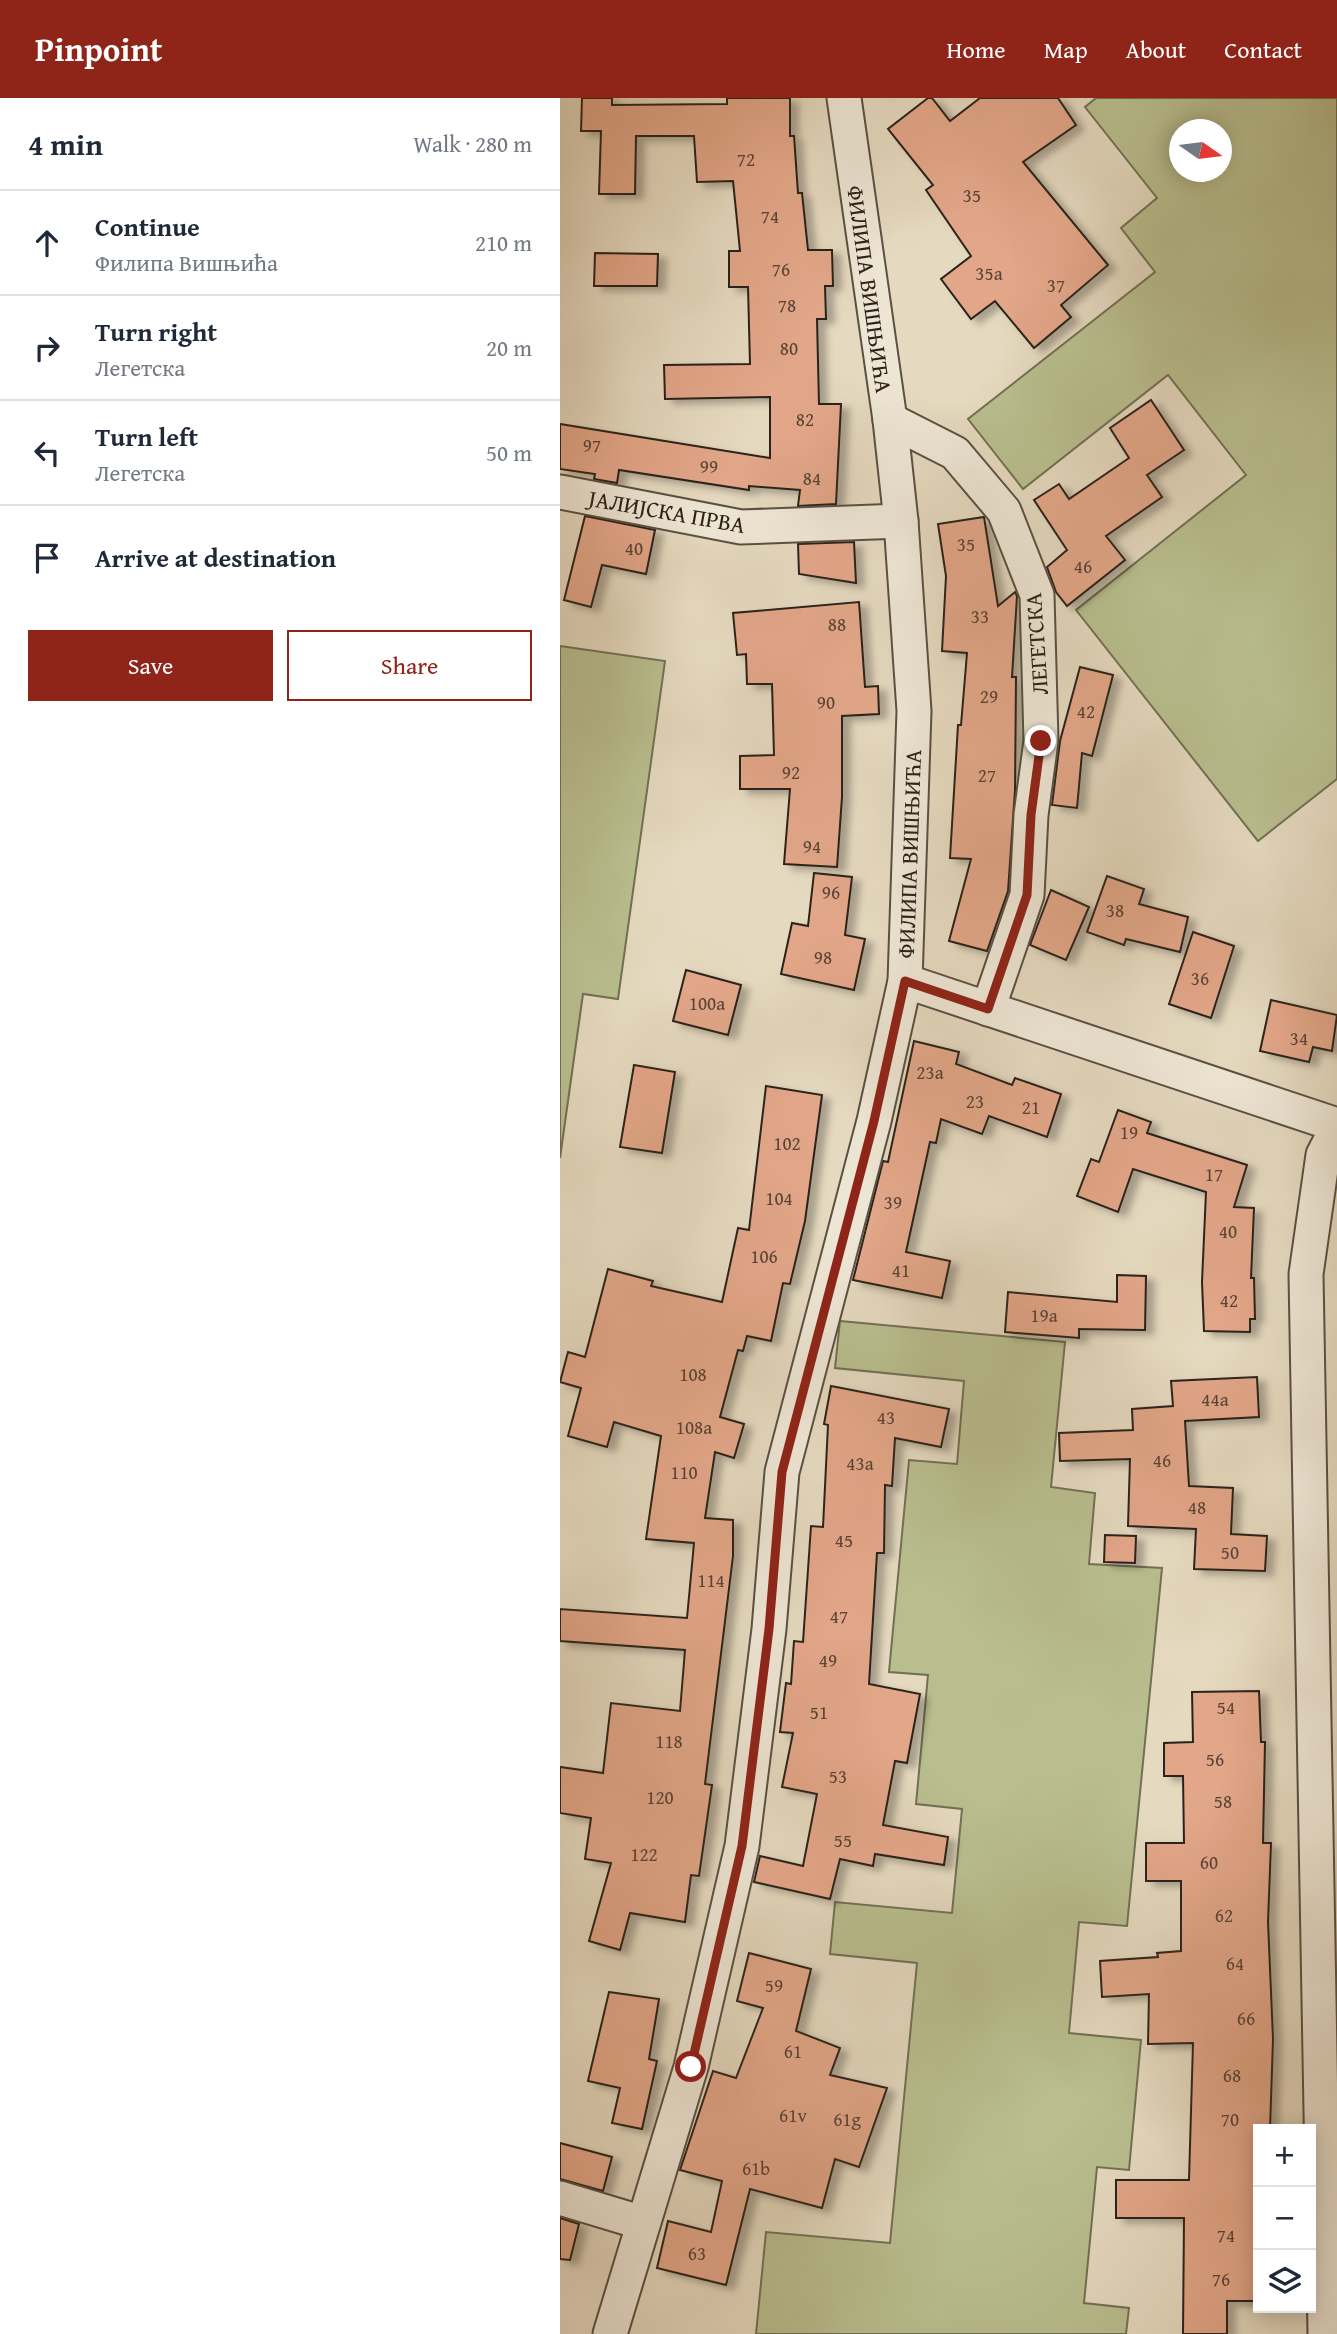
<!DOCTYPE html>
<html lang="en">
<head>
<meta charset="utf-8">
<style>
  body { margin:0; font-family:"Gentium Book Plus",serif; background:#f6f6f7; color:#1f2937 }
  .controls { position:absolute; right:21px; bottom:21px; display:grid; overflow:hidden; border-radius:0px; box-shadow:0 4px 18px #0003 }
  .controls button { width:63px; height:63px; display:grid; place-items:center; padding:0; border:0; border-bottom:2px solid #e0e1e3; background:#fff; color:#1f2937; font:35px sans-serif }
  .compass { position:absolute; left:609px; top:21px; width:63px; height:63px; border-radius:50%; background:#fff; box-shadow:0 4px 18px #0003; rotate:104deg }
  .stop { position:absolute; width:21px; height:21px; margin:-16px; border:5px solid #8f2418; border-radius:50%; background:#fff }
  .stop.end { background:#8f2418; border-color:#fff; box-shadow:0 2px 7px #0008 }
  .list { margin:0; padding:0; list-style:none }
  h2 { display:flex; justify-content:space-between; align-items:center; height:91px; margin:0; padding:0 28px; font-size:30px }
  h2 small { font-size:23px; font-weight:400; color:#747a83 }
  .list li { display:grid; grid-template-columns:46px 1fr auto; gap:21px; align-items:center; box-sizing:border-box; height:105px; padding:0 28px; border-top:2px solid #e0e1e3 }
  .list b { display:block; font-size:26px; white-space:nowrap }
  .list p { margin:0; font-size:23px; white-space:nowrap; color:#747a83 }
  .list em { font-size:23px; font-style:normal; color:#747a83 }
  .actions { display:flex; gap:14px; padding:21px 28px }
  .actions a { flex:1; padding:16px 0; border:2px solid #8f2418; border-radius:0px; text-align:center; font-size:24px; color:#8f2418 }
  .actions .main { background:#8f2418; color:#fff }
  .icon { flex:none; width:38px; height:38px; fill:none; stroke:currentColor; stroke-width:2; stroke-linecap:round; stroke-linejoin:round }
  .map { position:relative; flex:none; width:777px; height:2236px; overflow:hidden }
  header { display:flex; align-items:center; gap:42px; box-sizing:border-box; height:98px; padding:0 35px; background:#8f2418; color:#fff }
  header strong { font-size:33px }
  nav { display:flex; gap:38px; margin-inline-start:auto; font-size:24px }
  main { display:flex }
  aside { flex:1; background:#fff }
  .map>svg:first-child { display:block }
  .green { fill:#b9be8f; stroke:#727054; stroke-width:2; fill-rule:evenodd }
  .building { fill:#e2a688; stroke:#2c221a; stroke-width:2; filter:url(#shadow) }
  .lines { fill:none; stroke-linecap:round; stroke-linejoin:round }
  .minor-casing { stroke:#5a5043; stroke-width:37 }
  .minor { stroke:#eee6d5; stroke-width:33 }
  .route { stroke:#8f2418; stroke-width:9 }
  .labels { text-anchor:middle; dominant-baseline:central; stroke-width:7; stroke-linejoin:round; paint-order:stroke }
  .number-label { font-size:19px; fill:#5a4336 }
  .street-label { font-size:23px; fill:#2c221a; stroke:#eee6d5 }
</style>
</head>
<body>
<header>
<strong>Pinpoint</strong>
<nav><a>Home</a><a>Map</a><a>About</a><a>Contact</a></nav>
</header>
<main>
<aside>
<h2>4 min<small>Walk · 280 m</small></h2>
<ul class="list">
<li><svg class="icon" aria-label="ahead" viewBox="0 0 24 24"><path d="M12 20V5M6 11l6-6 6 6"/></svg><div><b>Continue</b><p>Филипа Вишњића</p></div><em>210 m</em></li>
<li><svg class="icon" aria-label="right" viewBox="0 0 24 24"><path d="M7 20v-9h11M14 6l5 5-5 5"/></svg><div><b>Turn right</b><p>Легетска</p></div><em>20 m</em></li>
<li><svg class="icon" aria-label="left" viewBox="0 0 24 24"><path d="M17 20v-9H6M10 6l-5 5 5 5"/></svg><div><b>Turn left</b><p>Легетска</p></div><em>50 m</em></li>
<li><svg class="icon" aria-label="arrive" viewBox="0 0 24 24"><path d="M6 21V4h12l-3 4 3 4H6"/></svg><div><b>Arrive at destination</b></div></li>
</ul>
<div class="actions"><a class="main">Save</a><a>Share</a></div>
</aside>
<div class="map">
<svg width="777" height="2236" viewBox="0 0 777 2236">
  <defs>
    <filter id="shadow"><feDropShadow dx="8" dy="4.5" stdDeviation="3.5" flood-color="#0004"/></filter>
  </defs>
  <rect width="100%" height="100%" fill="#e5d9bf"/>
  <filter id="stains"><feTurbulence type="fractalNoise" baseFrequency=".00286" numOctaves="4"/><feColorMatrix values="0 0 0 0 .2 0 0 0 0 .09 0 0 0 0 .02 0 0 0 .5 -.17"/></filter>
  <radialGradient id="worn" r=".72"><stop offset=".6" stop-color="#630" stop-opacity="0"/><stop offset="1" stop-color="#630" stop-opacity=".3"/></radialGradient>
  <g class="green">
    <path d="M536 0H777V681L698 743 516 512 686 377 608 277 463 391 408 321 595 174 561 130 597 100 525 9ZM620 32H662V74H620Z"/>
    <polygon points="0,548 105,563 58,901 23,896 0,1060"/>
    <polygon points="280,1223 505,1244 491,1389 535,1395 529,1466 602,1470 567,1828 519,1824 509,1935 581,1942 569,2072 537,2069 524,2205 569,2210 566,2236 196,2236 206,2134 330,2145 357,1865 270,1856 275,1804 392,1815 402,1711 356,1706 368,1577 329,1574 349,1362 397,1366 404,1283 275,1270"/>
  </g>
  <g class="building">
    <polygon points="22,0 52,0 52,7 167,6 167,0 230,0 230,38 234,38 238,95 242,95 248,152 272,152 273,188 265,188 266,221 257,221 259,306 281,306 276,406 238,408 240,392 189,388 189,392 59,372 57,385 34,381 35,376 0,371 0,326 210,360 210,299 105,301 104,267 190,266 188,189 169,189 169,153 180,153 173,83 137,84 134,38 76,38 75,96 39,96 41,33 21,33"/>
    <polygon points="368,0 372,0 390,23 420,0 498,0 516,27 463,64 548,167 501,207 511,219 474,250 435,203 411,221 381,181 411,158 366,92 373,87 328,31"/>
    <polygon points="35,155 98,156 97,188 34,188"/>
    <polygon points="591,302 624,352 587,377 602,399 546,438 565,462 507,508 496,494 487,469 507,452 474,402 499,386 509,401 569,360 550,330"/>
    <polygon points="25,418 95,432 86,476 42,467 31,509 4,502"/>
    <polygon points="424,419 438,508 455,494 457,498 452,579 456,579 455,692 448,793 427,853 389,843 411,761 390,760 398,627 401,627 407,555 382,553 386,478 378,426"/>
    <polygon points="294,444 296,485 239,476 238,446"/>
    <polygon points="299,504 305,589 318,588 319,616 282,618 282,699 277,769 224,766 230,691 180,691 180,658 214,657 212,586 187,586 186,556 177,557 173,515"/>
    <polygon points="520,569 553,577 532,658 522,655 517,710 492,707 500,643"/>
    <polygon points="254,775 292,779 285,837 305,841 294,892 221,876 232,825 248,828"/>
    <polygon points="547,778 584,791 579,806 628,819 620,854 566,841 564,847 527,834"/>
    <polygon points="491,792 529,809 506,862 470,847"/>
    <polygon points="633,834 674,848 651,920 609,906"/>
    <polygon points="126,872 181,887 168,937 113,923"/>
    <polygon points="711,902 777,917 772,953 753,949 749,964 700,953"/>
    <polygon points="354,943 399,954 396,966 452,987 455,980 501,996 487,1039 429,1018 422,1036 381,1021 376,1045 370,1044 346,1154 390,1163 382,1200 293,1182 323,1063 328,1064"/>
    <polygon points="74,967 115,974 102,1055 60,1049"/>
    <polygon points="206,988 262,997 245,1123 230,1186 223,1185 211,1243 187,1238 183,1253 178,1252 160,1319 184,1326 174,1360 155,1354 145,1420 173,1422 173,1458 145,1686 152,1687 139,1778 131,1777 125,1824 70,1815 60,1852 29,1843 51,1765 25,1761 31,1720 0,1715 0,1669 43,1675 51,1605 120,1613 125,1552 0,1543 0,1511 127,1520 134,1445 86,1441 101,1338 54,1324 47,1349 8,1338 21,1290 0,1284 8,1254 25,1259 48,1171 93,1183 91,1188 162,1204 178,1130 189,1132"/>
    <polygon points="558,1012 591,1024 587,1035 687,1067 674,1109 694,1110 691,1180 694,1180 695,1221 690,1221 690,1234 644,1233 642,1184 646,1094 573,1071 558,1114 517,1098 531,1061 539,1064"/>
    <polygon points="557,1177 586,1178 585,1232 519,1231 519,1240 445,1234 448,1194 557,1204"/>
    <polygon points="697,1279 699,1319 625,1323 629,1388 673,1390 671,1436 707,1438 705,1473 634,1471 636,1431 568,1428 570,1361 500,1363 499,1335 573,1332 572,1311 613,1308 611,1283"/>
    <polygon points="271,1288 389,1311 381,1349 335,1340 332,1388 325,1387 324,1455 317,1455 309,1586 360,1596 347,1665 335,1663 323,1727 388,1739 384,1767 315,1756 313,1768 280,1761 270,1801 194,1784 200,1758 243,1768 257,1696 222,1689 233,1635 220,1634 226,1585 231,1586 234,1543 243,1544 251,1428 263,1429 268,1327 264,1326"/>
    <polygon points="545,1437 576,1438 575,1465 544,1464"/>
    <polygon points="699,1593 701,1644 705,1644 703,1745 711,1745 708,1824 713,1941 710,2031 698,2031 698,2203 667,2203 667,2236 623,2236 624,2120 556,2120 556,2082 629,2082 633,1945 588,1946 589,1896 542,1899 540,1863 598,1859 597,1855 621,1853 621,1783 586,1783 586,1745 624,1745 623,1678 604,1678 604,1645 633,1644 632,1594"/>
    <polygon points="189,1855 251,1871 236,1933 280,1950 270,1977 327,1990 299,2069 275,2061 262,2110 190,2091 166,2187 97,2170 108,2123 151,2134 162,2083 120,2072 153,1973 176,1980 203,1910 177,1903"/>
    <polygon points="49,1894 99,1901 89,1961 97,1963 82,2031 52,2025 60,1990 28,1983"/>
    <polygon points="0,2045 52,2059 43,2093 0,2081"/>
    <polygon points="0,2120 19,2126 10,2162 0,2161"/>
  </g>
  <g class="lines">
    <defs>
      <g id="minor">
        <polyline points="330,322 395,355 444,413 477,497 481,643 471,717 467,797 428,911"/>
        <polyline points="0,394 181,429 341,423"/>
        <polyline points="345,883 777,1027"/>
        <polyline points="0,2100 83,2125"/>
        <polyline points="50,2236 131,1969 182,1748 209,1531 222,1374 314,1023 345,883 354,613 341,423 330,322 284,0"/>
        <polyline points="765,2236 746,1176 763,1057 777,1030"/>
      </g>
    </defs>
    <use href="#minor" class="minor-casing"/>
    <use href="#minor" class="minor"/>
  </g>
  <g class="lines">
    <polyline class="route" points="131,1969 182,1748 209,1531 222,1374 314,1023 345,883 428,911 467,797 471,717 481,643"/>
  </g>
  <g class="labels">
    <g class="number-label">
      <text x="186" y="61">72</text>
      <text x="412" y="97">35</text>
      <text x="210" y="118">74</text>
      <text x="221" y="171">76</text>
      <text x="429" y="175">35a</text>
      <text x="496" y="187">37</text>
      <text x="227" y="207">78</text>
      <text x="229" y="250">80</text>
      <text x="245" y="321">82</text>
      <text x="32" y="347">97</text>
      <text x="149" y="368">99</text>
      <text x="252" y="380">84</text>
      <text x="406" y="446">35</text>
      <text x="74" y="450">40</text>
      <text x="523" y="468">46</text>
      <text x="420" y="518">33</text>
      <text x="277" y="526">88</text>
      <text x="429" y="598">29</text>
      <text x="266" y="604">90</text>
      <text x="526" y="613">42</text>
      <text x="231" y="674">92</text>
      <text x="427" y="677">27</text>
      <text x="252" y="748">94</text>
      <text x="271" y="794">96</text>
      <text x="555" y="812">38</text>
      <text x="263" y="859">98</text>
      <text x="640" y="880">36</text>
      <text x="147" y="905">100a</text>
      <text x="739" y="940">34</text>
      <text x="370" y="974">23a</text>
      <text x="415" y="1003">23</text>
      <text x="471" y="1009">21</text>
      <text x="569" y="1034">19</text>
      <text x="227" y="1045">102</text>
      <text x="654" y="1076">17</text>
      <text x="219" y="1100">104</text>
      <text x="333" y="1104">39</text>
      <text x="668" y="1133">40</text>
      <text x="204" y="1158">106</text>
      <text x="341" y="1172">41</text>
      <text x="669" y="1202">42</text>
      <text x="484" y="1217">19a</text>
      <text x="133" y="1276">108</text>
      <text x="655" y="1301">44a</text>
      <text x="326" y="1319">43</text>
      <text x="134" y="1329">108a</text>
      <text x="602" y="1362">46</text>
      <text x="300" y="1365">43a</text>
      <text x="124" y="1374">110</text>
      <text x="637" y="1409">48</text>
      <text x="284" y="1442">45</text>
      <text x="670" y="1454">50</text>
      <text x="151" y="1482">114</text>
      <text x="279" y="1518">47</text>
      <text x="268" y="1562">49</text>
      <text x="666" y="1609">54</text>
      <text x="259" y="1614">51</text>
      <text x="109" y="1643">118</text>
      <text x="655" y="1661">56</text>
      <text x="278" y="1678">53</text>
      <text x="100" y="1699">120</text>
      <text x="663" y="1703">58</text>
      <text x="283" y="1742">55</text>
      <text x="84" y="1756">122</text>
      <text x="649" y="1764">60</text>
      <text x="664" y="1817">62</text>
      <text x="675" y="1865">64</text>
      <text x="214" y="1887">59</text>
      <text x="686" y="1920">66</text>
      <text x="233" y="1953">61</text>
      <text x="672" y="1977">68</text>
      <text x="233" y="2017">61v</text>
      <text x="287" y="2021">61g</text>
      <text x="670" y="2021">70</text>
      <text x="196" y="2070">61b</text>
      <text x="666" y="2137">74</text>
      <text x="137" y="2155">63</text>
      <text x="661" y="2181">76</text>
    </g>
    <g class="street-label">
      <text transform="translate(310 191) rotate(82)">ФИЛИПА ВИШЊИЋА</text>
      <text transform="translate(107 413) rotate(10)">ЈАЛИЈСКА ПРВА</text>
      <text transform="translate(476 546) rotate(-94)">ЛЕГЕТСКА</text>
      <text transform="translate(349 756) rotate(-88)">ФИЛИПА ВИШЊИЋА</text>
    </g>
  </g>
  <rect width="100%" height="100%" filter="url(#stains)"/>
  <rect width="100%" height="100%" fill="url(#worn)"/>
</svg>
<div class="controls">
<button>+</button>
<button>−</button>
<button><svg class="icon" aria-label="layers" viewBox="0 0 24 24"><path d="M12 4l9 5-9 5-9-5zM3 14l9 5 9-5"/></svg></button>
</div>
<svg class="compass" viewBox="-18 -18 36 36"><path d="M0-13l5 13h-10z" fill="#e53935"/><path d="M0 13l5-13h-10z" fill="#747a83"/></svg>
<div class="stop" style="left:131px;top:1969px"></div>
<div class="stop end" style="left:481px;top:643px"></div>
</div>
</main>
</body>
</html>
